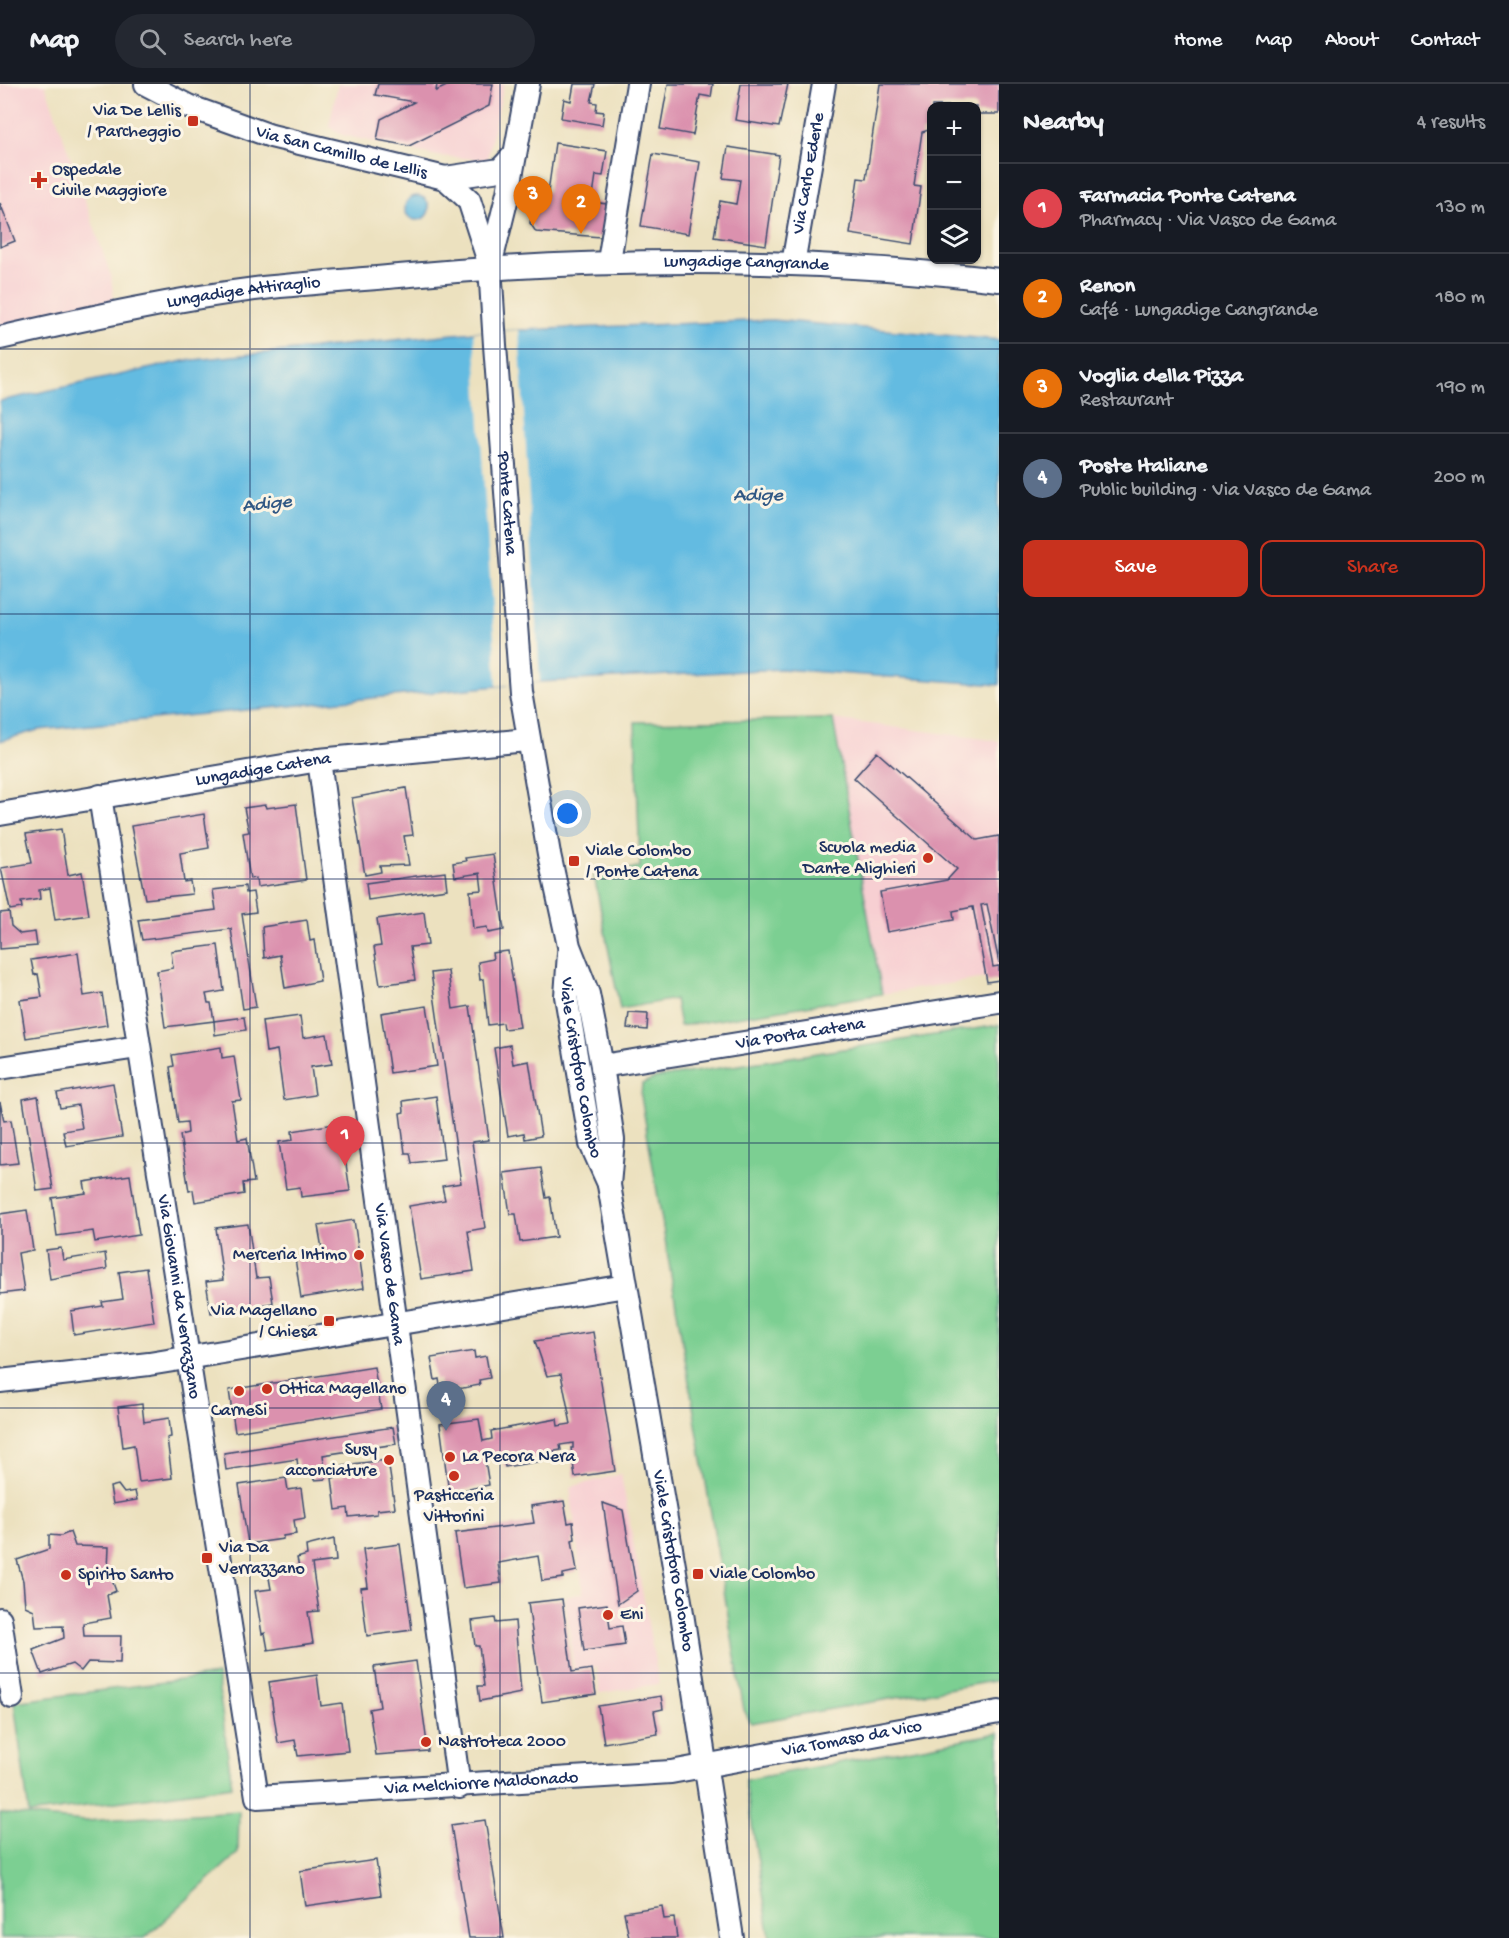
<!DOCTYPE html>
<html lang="en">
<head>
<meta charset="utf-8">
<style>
  body { margin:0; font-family:"Gochi Hand",sans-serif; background:#242831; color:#f1f3f6 }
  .controls { position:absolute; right:18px; top:18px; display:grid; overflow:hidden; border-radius:12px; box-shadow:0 2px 4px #0004 }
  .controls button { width:54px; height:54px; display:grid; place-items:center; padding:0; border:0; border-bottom:2px solid #363941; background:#171b24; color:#f1f3f6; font:30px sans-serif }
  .you { position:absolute; left:568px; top:730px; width:21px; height:21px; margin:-15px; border:4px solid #fff; border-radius:50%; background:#1a73e8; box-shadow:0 0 0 9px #1a73e833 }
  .badge { display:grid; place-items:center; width:39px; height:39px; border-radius:50%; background:#c8321e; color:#fff; font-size:20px; font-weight:700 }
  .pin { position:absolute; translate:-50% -50px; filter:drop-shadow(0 2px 3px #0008) }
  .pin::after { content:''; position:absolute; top:32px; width:21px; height:18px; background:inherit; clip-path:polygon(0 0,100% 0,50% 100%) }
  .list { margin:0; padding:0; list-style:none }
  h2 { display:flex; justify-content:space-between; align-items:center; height:78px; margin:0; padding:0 24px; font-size:26px }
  h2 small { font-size:20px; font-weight:400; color:#9ea1a6 }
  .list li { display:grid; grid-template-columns:39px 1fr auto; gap:18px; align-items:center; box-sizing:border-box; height:90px; padding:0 24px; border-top:2px solid #363941 }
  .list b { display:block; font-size:22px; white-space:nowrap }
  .list p { margin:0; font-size:20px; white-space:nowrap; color:#9ea1a6 }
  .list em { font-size:20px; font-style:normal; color:#9ea1a6 }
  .actions { display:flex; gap:12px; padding:18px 24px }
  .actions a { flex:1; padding:14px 0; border:2px solid #c8321e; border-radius:12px; text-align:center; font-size:21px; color:#c8321e }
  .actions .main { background:#c8321e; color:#fff }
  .icon { flex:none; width:33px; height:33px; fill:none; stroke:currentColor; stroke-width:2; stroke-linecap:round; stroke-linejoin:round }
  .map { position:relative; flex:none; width:999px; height:1854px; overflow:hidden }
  header { display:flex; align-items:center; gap:36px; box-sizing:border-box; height:84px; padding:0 30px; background:#171b24; border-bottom:2px solid #363941 }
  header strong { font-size:28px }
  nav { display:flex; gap:33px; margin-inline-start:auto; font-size:21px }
  .search { width:420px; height:54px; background:#242831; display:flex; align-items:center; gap:15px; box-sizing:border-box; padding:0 21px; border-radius:33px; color:#9ea1a6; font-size:22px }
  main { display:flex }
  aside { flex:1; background:#171b24 }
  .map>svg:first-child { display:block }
  .built { fill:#f7cfd2 }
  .green { fill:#7bcf92; stroke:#4b7f78; stroke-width:1.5 }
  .water { fill:#64bbe1; stroke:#4075a0; stroke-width:1.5 }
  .pier { fill:#ece1bf }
  .building { fill:#db91ae }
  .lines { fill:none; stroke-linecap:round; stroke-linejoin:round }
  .minor-casing { stroke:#3a4a6d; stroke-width:26 }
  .minor { stroke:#fff; stroke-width:22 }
  .grid { fill:none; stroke:#1b2f5e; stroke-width:1.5; stroke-opacity:0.55 }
  .poi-dot { fill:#c8321e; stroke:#fcf5e5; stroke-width:2 }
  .labels { text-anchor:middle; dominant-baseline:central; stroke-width:6; stroke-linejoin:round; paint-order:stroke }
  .poi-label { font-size:18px; fill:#1b2f5e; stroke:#fcf5e5; text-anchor:start }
  .street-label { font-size:18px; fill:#1b2f5e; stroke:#fcf5e5 }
  .water-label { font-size:20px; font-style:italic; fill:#315985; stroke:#fcf5e5 }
</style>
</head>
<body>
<header>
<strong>Map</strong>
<div class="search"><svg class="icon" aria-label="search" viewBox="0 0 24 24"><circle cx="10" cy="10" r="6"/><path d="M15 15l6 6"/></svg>Search here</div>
<nav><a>Home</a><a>Map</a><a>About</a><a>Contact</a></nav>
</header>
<main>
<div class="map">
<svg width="999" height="1854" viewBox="0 0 999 1854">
  <rect width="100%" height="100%" fill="#fcf5e5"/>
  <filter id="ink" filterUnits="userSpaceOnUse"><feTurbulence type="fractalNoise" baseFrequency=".0167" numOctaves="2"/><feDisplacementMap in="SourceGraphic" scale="12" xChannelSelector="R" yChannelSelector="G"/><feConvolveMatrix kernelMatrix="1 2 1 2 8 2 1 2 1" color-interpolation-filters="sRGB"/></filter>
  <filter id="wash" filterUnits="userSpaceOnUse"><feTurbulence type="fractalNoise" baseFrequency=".008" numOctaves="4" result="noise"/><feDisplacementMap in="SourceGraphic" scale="24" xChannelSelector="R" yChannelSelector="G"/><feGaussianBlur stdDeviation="1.35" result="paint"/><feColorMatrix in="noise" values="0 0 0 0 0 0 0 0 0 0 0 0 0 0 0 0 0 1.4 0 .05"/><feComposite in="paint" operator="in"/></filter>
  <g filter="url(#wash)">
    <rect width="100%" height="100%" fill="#ece1bf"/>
    <g class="built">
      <polygon points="0,0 45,0 111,192 114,220 0,244"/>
      <polygon points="338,0 504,0 487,76 437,72 342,51 329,42"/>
      <polygon points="833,635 999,657 999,892 882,910"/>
      <polygon points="621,1390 659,1600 600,1609 597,1583 574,1586 565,1513 583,1509 570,1403"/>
    </g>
    <g class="green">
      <polygon points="833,635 882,910 680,942 675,915 620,925 594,791 640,783 635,638"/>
      <polygon points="999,941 999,1596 751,1639 744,1626 641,1012 642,1000 655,994"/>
      <polygon points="217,1591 232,1702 29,1730 14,1618"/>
      <polygon points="999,1649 999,1854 770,1854 745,1696"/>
      <polygon points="239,1727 238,1769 145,1854 0,1854 0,1729 85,1737"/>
    </g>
    <g class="water">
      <circle cx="417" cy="124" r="12"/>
      <polygon points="773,236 999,256 999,601 781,585 540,598 38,646 0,657 0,317 184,277 474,248"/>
    </g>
    <polygon class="pier" points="519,246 540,598 497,602 474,248"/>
    <g id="blocks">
      <g class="building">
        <polygon points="378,0 437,0 436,7 451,0 493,0 489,22 409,62 377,56 381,35 414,18 375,11"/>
        <polygon points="574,0 595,0 591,18 597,19 596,27 604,28 602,41 561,34 564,15 571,17"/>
        <polygon points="668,0 713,0 711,13 700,11 693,51 660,45"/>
        <polygon points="741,0 788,0 779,43 735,36"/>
        <polygon points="880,0 999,0 999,30 976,30 976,22 932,22 932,45 922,48 914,102 921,103 913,160 850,150 858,94 866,95"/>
        <polygon points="555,59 607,67 603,92 596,91 592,118 607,120 601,153 536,148 530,139 536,107 548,108"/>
        <polygon points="728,63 779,71 766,161 714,153 720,117 736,120 740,96 723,94"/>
        <polygon points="653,70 700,78 688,150 641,142"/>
        <polygon points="0,119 15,157 0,163"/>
        <polygon points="877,668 977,756 999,752 999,879 987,820 981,821 993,883 999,882 999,896 987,898 973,823 953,827 954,836 887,848 880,808 947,796 957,785 854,694"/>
        <polygon points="406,704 413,751 404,752 409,781 380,782 381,788 365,791 352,714"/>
        <polygon points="265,721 266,724 296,720 306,796 257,803 256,794 250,795 243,749 249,748 244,724"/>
        <polygon points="204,730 209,764 180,769 184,798 190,797 192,810 145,815 131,742"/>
        <polygon points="61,745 68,791 82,788 89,831 55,836 50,804 39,806 40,815 21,818 22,824 10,826 1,784 32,779 26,750"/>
        <polygon points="493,770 504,846 488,849 487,843 473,845 470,807 482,806 480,789 455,793 453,779 466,777 465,774"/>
        <polygon points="445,788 447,805 368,816 366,799"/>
        <polygon points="245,802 246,809 253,808 256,828 242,830 256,923 243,925 231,845 142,856 138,836 216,826 213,806"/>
        <polygon points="9,828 11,842 20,850 35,848 37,862 0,865 0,829"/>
        <polygon points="424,828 428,861 410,863 415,896 380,901 374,863 381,862 377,835"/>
        <polygon points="307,836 310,857 314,856 320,897 285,904 280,871 264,874 262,843"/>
        <polygon points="218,861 224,907 206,910 208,919 211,919 214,937 165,943 157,887 173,884 171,867"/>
        <polygon points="508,867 520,943 504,945 503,939 488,941 483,895 480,896 478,878 493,875 492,869"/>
        <polygon points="78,869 84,912 102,909 107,941 26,954 20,916 42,913 38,890 34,891 31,876"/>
        <polygon points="448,887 453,925 470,922 489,1056 472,1058 485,1144 468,1147 474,1187 421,1195 409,1122 445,1116 442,1102 461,1099 431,889"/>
        <polygon points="427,922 437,982 390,989 381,929"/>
        <polygon points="629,929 648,930 647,946 627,944"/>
        <polygon points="300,932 303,954 327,950 332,980 311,983 315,1011 284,1016 277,966 266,968 262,937"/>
        <polygon points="244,933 246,946 215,951 214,937"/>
        <polygon points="510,961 513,980 529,977 541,1052 525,1055 524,1049 508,1052 494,964"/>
        <polygon points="221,963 222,974 234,972 241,1016 232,1017 238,1056 247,1054 254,1098 243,1099 244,1110 195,1118 193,1106 189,1107 180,1051 188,1049 187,1038 178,1039 170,983 174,982 172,971"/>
        <polygon points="113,999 122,1053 66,1062 63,1047 82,1044 78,1021 60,1024 57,1009"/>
        <polygon points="38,1012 53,1105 37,1107 23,1015"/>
        <polygon points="436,1012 444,1075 412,1079 410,1069 405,1069 400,1029 404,1028 403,1017"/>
        <polygon points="0,1018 4,1037 11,1036 18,1079 0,1081"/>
        <polygon points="340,1039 350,1107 301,1113 300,1103 286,1105 279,1058 293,1056 292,1047"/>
        <polygon points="541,1084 546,1114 550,1113 556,1153 520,1158 516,1130 510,1130 504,1089"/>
        <polygon points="130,1091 139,1151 95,1158 93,1147 57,1152 52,1114 86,1109 84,1098"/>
        <polygon points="27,1126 33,1166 18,1169 24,1207 0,1210 0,1130"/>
        <polygon points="354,1136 364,1204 301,1214 295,1174 323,1170 318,1142"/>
        <polygon points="248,1140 256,1194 269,1193 273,1219 211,1229 206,1198 223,1196 216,1144"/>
        <polygon points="61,1164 63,1176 105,1169 107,1185 50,1195 46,1166"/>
        <polygon points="146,1184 154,1238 74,1251 71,1227 103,1222 102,1218 123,1215 119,1188"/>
        <polygon points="593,1248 615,1387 575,1393 571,1364 573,1364 573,1359 560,1361 561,1366 554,1367 556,1375 505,1383 503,1373 485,1376 489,1401 449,1409 440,1340 479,1335 483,1357 492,1355 491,1347 557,1335 558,1342 571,1340 561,1290 547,1292 535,1257"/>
        <polygon points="474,1267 475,1274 486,1272 490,1294 479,1296 480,1301 441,1308 439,1295 435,1296 431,1274"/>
        <polygon points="374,1283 381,1325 235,1348 229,1306"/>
        <polygon points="142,1320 144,1338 169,1334 171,1353 167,1354 172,1394 139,1398 134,1361 123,1363 118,1323"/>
        <polygon points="393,1343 396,1360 323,1371 326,1395 314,1396 313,1389 299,1391 297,1375 226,1386 224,1369"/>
        <polygon points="388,1376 395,1424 377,1426 377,1430 349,1433 348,1424 336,1426 332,1394 344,1392 343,1381"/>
        <polygon points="286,1394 288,1406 301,1404 305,1434 294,1436 296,1450 283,1452 283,1455 248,1460 239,1401"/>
        <polygon points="118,1401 124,1409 135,1407 137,1416 113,1420 110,1403"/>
        <polygon points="564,1417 568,1439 573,1438 575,1455 572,1456 577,1487 563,1490 563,1494 542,1497 538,1472 498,1479 501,1499 463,1504 455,1449 534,1439 531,1422"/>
        <polygon points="603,1419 623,1426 637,1507 618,1520"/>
        <polygon points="70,1448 75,1462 109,1463 108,1485 116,1507 107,1511 111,1534 83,1539 84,1552 121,1552 120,1579 88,1578 81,1587 72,1580 42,1590 33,1566 64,1554 63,1542 36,1543 34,1526 25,1522 23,1497 17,1476 49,1465 49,1451 61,1452"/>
        <polygon points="334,1455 336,1477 312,1480 319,1527 308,1528 313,1559 268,1566 265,1549 262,1550 255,1507 271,1505 268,1488 299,1483 297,1474 307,1471 306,1462"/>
        <polygon points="400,1460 412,1546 367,1552 361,1504 368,1503 363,1465"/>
        <polygon points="562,1515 572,1588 592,1585 596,1610 542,1618 528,1519"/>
        <polygon points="607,1520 610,1544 622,1542 625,1561 584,1567 578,1524"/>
        <polygon points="495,1534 496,1539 515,1537 521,1609 480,1617 478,1602 484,1602 479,1562 475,1562 472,1537"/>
        <polygon points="416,1577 428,1667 376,1671 369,1625 380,1623 374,1583"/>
        <polygon points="317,1591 321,1622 342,1619 348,1667 298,1672 295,1656 278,1659 269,1598"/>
        <polygon points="661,1612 663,1625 654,1627 658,1650 604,1659 598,1622"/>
        <polygon points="485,1736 504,1854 469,1854 451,1741"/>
        <polygon points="376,1776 381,1811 305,1822 300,1787"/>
        <polygon points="662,1822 664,1835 674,1834 677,1854 629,1854 624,1828"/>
      </g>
    </g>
  </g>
  <g filter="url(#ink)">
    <use href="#blocks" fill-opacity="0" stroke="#3a4a6d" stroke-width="1.5"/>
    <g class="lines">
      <defs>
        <g id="minor">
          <path id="s1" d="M146 0 188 22 271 52 445 94 469 116 489 178"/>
          <path id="s2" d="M528 0 508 109 490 182 495 261 521 608 549 770 569 862 588 910 602 982 613 1056 609 1101 681 1523 732 1854"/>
          <polyline points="445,94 500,86 515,70"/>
          <polyline points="609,177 638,0"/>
          <path id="s3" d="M793 180 824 0"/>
          <path id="s4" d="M0 254C87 234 175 215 263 204 308 199 354 196 399 192 599 173 799 172 999 196"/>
          <path id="s5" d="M319 676 459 1703"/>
          <path id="s6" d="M100 712 257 1713 671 1688 999 1628"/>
          <path id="s7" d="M0 730 319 676 527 656"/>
          <path id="s8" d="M569 869 566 912 588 1042 591 1060 609 1100"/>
          <path id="s9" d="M602 982 999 918"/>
          <polyline points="0,984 138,963"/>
          <polyline points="0,1297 149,1280 626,1202"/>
          <polyline points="0,1535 12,1613"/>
        </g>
      </defs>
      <use href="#minor" class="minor-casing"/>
      <use href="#minor" class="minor"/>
    </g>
  </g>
  <path class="grid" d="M250 0V1854M500 0V1854M749 0V1854M0 265H999M0 530H999M0 795H999M0 1059H999M0 1324H999M0 1589H999"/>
  <g class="poi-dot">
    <rect x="187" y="31" width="12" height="12" rx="3"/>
    <path d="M36 87h6v6h6v6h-6v6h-6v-6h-6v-6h6z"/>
    <circle cx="928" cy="774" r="6"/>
    <rect x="568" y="771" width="12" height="12" rx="3"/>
    <circle cx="359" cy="1171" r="6"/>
    <rect x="323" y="1231" width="12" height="12" rx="3"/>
    <circle cx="267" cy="1305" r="6"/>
    <circle cx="239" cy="1307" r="6"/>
    <circle cx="450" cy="1373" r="6"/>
    <circle cx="389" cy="1376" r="6"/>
    <circle cx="454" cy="1392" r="6"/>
    <rect x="201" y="1468" width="12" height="12" rx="3"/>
    <rect x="692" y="1484" width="12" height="12" rx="3"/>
    <circle cx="66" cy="1491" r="6"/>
    <circle cx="608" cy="1531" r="6"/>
    <circle cx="426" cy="1658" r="6"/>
  </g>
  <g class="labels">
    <g class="poi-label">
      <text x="181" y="27" text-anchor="end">Via De Lellis<tspan x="181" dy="21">/ Parcheggio</tspan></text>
      <text x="52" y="86">Ospedale<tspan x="52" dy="21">Civile Maggiore</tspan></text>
      <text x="916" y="764" text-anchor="end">Scuola media<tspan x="916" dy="21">Dante Alighieri</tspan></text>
      <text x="586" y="767">Viale Colombo<tspan x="586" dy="21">/ Ponte Catena</tspan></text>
      <text x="347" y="1171" text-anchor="end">Merceria Intimo</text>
      <text x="317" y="1227" text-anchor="end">Via Magellano<tspan x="317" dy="21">/ Chiesa</tspan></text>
      <text x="279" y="1305">Ottica Magellano</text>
      <text x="239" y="1327" text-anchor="middle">CarneSi</text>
      <text x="377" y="1366" text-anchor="end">Susy<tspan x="377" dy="21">acconciature</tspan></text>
      <text x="462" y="1373">La Pecora Nera</text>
      <text x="454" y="1412" text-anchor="middle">Pasticceria<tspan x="454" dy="21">Vittorini</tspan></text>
      <text x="219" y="1464">Via Da<tspan x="219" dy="21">Verrazzano</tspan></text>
      <text x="710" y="1490">Viale Colombo</text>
      <text x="78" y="1491">Spirito Santo</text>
      <text x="620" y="1531">Eni</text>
      <text x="438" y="1658">Nastroteca 2000</text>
    </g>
    <g class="street-label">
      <text stroke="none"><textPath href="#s1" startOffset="208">Via San Camillo de Lellis</textPath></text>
      <text stroke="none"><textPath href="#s3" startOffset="92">Via Carlo Ederle</textPath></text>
      <text stroke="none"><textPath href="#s4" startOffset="752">Lungadige Cangrande</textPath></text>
      <text stroke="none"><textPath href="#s4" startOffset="248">Lungadige Attiraglio</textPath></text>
      <text stroke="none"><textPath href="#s2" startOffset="424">Ponte Catena</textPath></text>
      <text stroke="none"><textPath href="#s7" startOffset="267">Lungadige Catena</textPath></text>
      <text stroke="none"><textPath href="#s9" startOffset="201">Via Porta Catena</textPath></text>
      <text stroke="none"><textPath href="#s8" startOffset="116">Viale Cristoforo Colombo</textPath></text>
      <text stroke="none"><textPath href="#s5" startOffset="519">Via Vasco de Gama</textPath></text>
      <text stroke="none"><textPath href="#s6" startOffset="507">Via Giovanni da Verrazzano</textPath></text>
      <text stroke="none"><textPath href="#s2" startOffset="1498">Viale Cristoforo Colombo</textPath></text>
      <text stroke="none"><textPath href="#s6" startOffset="1612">Via Tomaso da Vico</textPath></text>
      <text stroke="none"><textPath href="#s6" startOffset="1238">Via Melchiorre Maldonado</textPath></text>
    </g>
    <g class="water-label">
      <text x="758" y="412">Adige</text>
      <text transform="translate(267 421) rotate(-6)">Adige</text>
    </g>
  </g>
</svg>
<div class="controls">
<button>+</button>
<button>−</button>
<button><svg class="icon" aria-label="layers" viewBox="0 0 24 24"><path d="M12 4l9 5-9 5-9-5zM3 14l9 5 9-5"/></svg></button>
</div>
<div class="you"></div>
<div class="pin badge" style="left:345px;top:1082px;background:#e0444e">1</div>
<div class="pin badge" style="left:581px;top:150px;background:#e8710a">2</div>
<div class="pin badge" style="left:533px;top:142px;background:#e8710a">3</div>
<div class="pin badge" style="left:446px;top:1347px;background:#5c6f8a">4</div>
</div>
<aside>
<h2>Nearby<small>4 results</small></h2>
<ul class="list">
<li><span class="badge" style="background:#e0444e">1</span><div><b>Farmacia Ponte Catena</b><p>Pharmacy · Via Vasco de Gama</p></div><em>130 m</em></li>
<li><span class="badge" style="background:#e8710a">2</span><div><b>Renon</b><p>Café · Lungadige Cangrande</p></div><em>180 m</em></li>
<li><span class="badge" style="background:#e8710a">3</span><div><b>Voglia della Pizza</b><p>Restaurant</p></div><em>190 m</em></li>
<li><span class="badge" style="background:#5c6f8a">4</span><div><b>Poste Italiane</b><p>Public building · Via Vasco de Gama</p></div><em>200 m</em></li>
</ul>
<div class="actions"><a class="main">Save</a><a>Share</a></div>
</aside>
</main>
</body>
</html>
